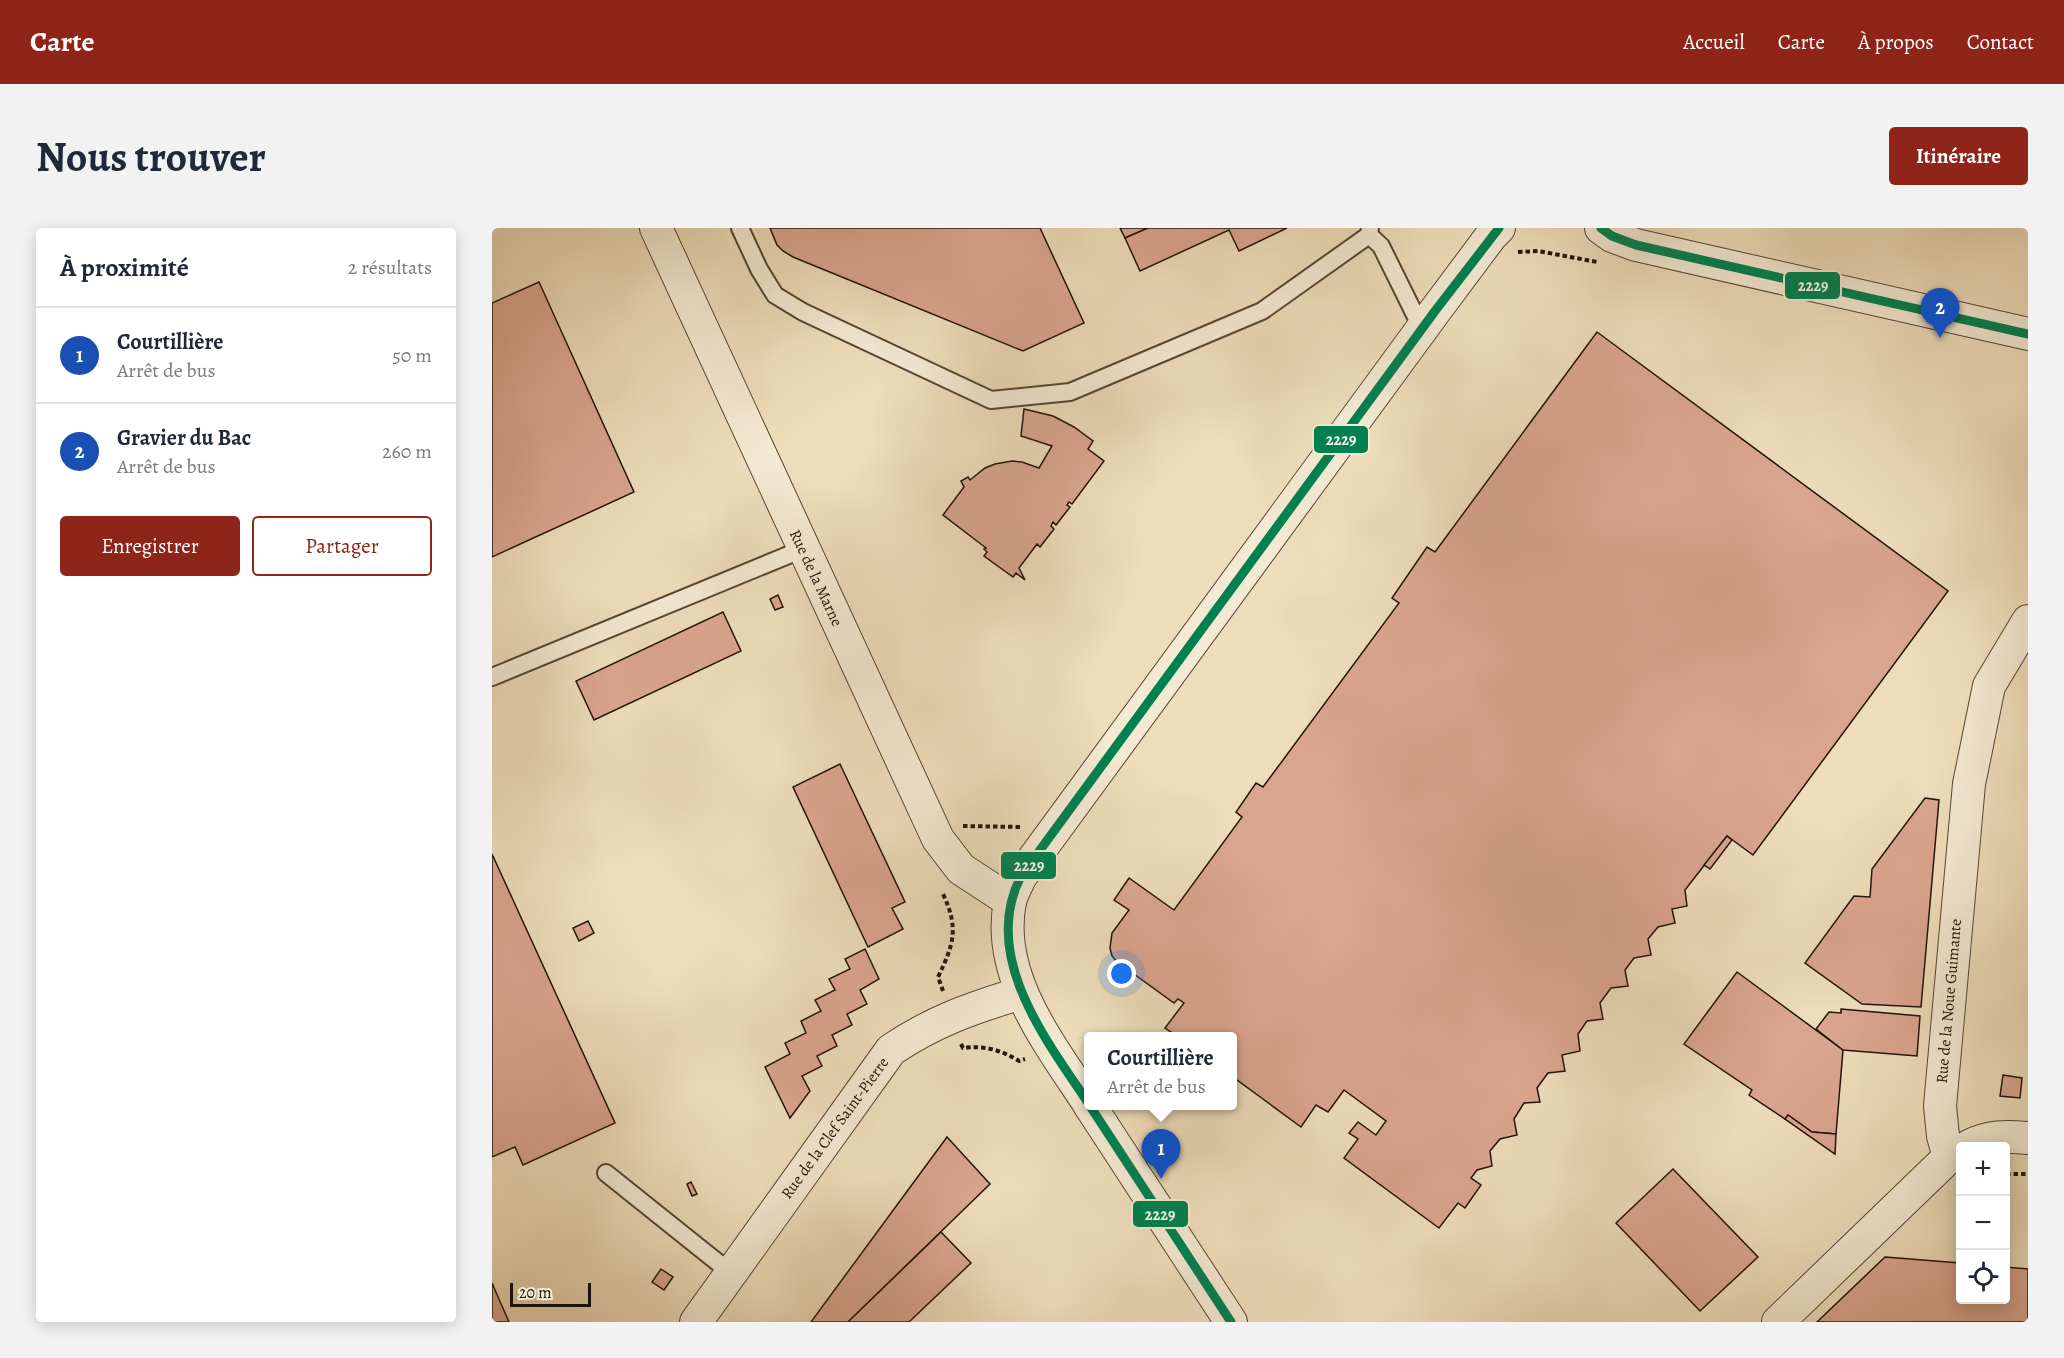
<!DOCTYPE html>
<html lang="fr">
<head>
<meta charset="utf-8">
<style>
  body { margin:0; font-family:Alegreya,serif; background:#f2f2f3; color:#1f2937 }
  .controls { position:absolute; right:18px; bottom:18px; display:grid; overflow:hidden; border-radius:6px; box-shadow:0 3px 15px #0003 }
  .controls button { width:54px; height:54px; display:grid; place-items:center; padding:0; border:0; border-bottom:2px solid #e0e1e3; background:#fff; color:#1f2937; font:30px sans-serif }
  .scale { position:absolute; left:18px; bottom:15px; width:81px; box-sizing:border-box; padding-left:6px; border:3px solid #211309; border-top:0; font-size:16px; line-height:21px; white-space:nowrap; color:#211309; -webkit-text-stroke:4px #f4e9d2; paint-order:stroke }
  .you { position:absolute; left:630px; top:746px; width:21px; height:21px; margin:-15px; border:4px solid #fff; border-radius:50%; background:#1a73e8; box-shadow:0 0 0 9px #1a73e833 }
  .badge { display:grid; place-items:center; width:39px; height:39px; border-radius:50%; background:#8f2418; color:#fff; font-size:20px; font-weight:700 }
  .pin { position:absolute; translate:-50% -50px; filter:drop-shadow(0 2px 3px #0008) }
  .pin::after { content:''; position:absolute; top:32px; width:21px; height:18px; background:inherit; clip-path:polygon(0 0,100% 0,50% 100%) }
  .popup { position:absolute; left:592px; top:804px; width:153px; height:78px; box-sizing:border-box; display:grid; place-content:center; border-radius:6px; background:#fff; filter:drop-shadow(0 2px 4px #0005); font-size:20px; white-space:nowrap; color:#747a83 }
  .popup b { font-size:22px; color:#1f2937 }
  .popup::after { content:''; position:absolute; left:50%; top:100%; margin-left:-12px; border:12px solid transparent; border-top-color:#fff }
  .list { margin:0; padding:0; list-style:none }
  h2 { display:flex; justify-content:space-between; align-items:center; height:78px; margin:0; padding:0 24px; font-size:26px }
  h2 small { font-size:20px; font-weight:400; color:#747a83 }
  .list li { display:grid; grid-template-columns:39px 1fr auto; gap:18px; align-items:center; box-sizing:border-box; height:96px; padding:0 24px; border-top:2px solid #e0e1e3 }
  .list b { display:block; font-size:22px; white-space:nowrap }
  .list p { margin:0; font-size:20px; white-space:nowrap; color:#747a83 }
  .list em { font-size:20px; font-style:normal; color:#747a83 }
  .actions { display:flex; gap:12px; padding:18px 24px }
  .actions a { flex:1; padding:14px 0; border:2px solid #8f2418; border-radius:6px; text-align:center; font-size:21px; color:#8f2418 }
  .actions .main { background:#8f2418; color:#fff }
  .icon { flex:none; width:33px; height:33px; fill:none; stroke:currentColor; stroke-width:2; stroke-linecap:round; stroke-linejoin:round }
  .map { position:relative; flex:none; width:1536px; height:1094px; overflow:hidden; border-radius:6px }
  header { display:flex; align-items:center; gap:36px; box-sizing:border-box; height:84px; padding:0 30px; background:#8f2418; color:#fff }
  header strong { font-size:28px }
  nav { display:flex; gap:33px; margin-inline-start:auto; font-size:21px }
  .intro { display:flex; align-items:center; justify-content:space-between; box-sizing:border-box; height:144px; padding:0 36px }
  h1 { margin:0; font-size:42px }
  .button { padding:15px 27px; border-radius:6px; background:#8f2418; color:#fff; font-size:21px; font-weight:700 }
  main { display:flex; gap:36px; padding:0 36px }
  aside { flex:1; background:#fff; border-radius:6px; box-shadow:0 3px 15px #0003 }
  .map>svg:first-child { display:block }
  .building { fill:#daa58e; stroke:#211309; stroke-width:1.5 }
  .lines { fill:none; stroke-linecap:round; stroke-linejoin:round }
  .lane-casing { stroke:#544635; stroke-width:20 }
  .street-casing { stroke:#544635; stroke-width:34 }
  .path { stroke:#211309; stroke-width:4; stroke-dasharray:4.5 3; stroke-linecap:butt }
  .lane { stroke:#f4e9d2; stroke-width:16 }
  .street { stroke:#f4e9d2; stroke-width:32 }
  .bus-1-casing { stroke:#f4e9d2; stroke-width:14 }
  .bus-1 { stroke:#00814f; stroke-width:9 }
  .labels { text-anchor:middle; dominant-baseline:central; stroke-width:4.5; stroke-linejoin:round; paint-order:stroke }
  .street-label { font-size:16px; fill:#211309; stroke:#f4e9d2 }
  .line-badge { stroke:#f4e9d2; stroke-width:2 }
  .badge-label { font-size:16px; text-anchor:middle; font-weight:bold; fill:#fff }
</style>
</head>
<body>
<header>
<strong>Carte</strong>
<nav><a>Accueil</a><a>Carte</a><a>À propos</a><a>Contact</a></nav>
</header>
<div class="intro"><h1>Nous trouver</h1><a class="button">Itinéraire</a></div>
<main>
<aside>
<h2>À proximité<small>2 résultats</small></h2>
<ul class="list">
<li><span class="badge" style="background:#1a4fb4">1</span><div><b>Courtillière</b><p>Arrêt de bus</p></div><em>50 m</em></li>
<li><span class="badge" style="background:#1a4fb4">2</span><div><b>Gravier du Bac</b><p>Arrêt de bus</p></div><em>260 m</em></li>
</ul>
<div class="actions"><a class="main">Enregistrer</a><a>Partager</a></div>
</aside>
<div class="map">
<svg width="1536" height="1094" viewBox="0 0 1536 1094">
  <rect width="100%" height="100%" fill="#eeddba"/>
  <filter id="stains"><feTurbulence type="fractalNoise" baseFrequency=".00333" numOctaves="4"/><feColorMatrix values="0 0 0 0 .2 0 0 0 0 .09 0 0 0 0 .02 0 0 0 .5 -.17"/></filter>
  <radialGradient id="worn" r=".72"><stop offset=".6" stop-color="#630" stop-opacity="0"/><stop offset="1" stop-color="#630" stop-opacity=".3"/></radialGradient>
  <g class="building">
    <polygon points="278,0 548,0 592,95 531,123 301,29 291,23 285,17"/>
    <polygon points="628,0 656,0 633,10"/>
    <polygon points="656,0 795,0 747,23 737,2 648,43 633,10"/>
    <polygon points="47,54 142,264 0,329 0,75"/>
    <polygon points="1105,104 1456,363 1261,627 1235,608 1193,662 1195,678 1180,681 1183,695 1166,699 1156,711 1159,727 1142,730 1133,742 1136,758 1119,760 1108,775 1111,791 1095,793 1086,806 1088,823 1070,827 1073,843 1056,845 1045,860 1048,874 1032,875 1022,891 1025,907 1008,911 998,923 1000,938 985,942 979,950 989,957 973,980 966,975 947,1000 852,930 866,911 857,905 866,894 884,907 894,893 852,862 836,884 824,877 809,899 741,849 741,808 685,808 673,800 692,775 686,771 682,775 624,733 620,728 618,720 620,705 637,682 622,672 637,650 682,682 750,589 744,584 764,555 771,559 907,375 900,370 935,319 943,324"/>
    <polygon points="532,181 561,188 582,199 601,213 596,221 612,233 580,276 577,274 575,277 578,279 564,297 561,294 559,298 562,301 548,319 545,316 527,340 533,352 524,345 521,349 492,328 495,324 492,321 494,320 451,287 472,259 469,253 476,249 478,252 493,240 503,236 520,233 530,234 547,240 560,218 529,208"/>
    <polygon points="286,367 291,379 283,382 278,371"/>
    <polygon points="231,384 249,423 102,492 84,453"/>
    <polygon points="348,536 413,674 400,680 411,701 376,719 301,559"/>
    <polygon points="1433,570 1447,572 1429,779 1370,776 1313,735 1362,668 1378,669 1380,641"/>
    <polygon points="1235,608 1240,612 1218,641 1212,637"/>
    <polygon points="0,626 123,895 31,937 23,919 0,929"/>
    <polygon points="96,693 102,705 87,713 81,700"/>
    <polygon points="373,721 387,751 368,762 375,776 355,786 360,797 340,807 345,818 325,828 330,838 310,848 318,863 298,890 273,839 298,826 293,815 314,805 309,793 329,783 323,772 343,762 337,751 358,741 353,731"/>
    <polygon points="1245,744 1351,822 1344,906 1320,904 1296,887 1293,891 1257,867 1260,862 1192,816"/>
    <polygon points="1349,781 1428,788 1425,828 1351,822 1324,801 1337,784 1349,785"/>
    <polygon points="1511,847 1530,850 1528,870 1508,868"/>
    <polygon points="1296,887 1320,904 1344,906 1343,926 1293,891"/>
    <polygon points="455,909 498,956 356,1094 319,1094"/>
    <polygon points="1181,941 1266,1029 1208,1083 1124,995"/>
    <polygon points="199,954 205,966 200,968 195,956"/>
    <polygon points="449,1004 479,1035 417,1094 356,1094"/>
    <polygon points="1393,1029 1468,1035 1468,1072 1514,1072 1514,1039 1536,1041 1536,1094 1325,1094"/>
    <polygon points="169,1041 181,1049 172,1062 160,1054"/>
    <polygon points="0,1055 17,1094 0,1094"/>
  </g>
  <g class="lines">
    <defs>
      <g id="lane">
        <polyline points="248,0 267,41 283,67 311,84 499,172 578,164 770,83 877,7 878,0"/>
        <polyline points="877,7 889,18 930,101"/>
        <polyline points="0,449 311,321"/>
        <polyline points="114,945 239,1045"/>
      </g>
      <g id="street">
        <polyline points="164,0 446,611 469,641 518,673"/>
        <polyline points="1109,0 1120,8 1144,17 1536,106"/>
        <path d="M597 876C559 818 503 748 518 674 520 665 525 656 529 648L943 83 999 8 1007 0"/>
        <polyline points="598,878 739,1094"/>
        <path d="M1477 918C1497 908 1514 908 1536 910"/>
        <polyline points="1457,929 1451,908 1448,878 1477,556 1497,458 1536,393"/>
        <path d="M204 1094 399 822C442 793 480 780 529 765"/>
        <polyline points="1286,1094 1457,929 1468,923"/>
      </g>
    </defs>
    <use href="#lane" class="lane-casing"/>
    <use href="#street" class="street-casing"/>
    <g class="path">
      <polyline points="1026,24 1046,23 1105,34"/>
      <polyline points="471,598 529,599"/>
      <path d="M451 763 446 749C462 716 467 700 451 666"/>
      <path d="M469 816 471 820C492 817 509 822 527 833L533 831"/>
      <polyline points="1514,946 1536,946"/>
    </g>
    <use href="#lane" class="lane"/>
    <use href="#street" class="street"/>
    <defs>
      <g id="bus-1">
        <polyline points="1109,0 1120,8 1144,17 1536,106"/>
        <path d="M597 876C554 812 488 728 529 648L943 83 1007 0"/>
        <polyline points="598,878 739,1094"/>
      </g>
    </defs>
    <use href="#bus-1" class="bus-1-casing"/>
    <use href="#bus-1" class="bus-1"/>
  </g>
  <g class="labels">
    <g class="street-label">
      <text transform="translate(324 350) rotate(65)">Rue de la Marne</text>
      <text transform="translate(1457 773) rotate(-85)">Rue de la Noue Guimante</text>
      <text transform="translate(343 900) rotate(-54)">Rue de la Clef Saint-Pierre</text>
    </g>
  </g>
  <g class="line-badge">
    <rect x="1292" y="43" width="57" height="29" rx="6" fill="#00814f"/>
    <rect x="821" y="197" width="56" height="29" rx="6" fill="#00814f"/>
    <rect x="508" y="623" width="57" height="29" rx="6" fill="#00814f"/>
    <rect x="640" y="972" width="57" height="28" rx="6" fill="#00814f"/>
  </g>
  <g class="badge-label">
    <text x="1321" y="63">2229</text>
    <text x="849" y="217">2229</text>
    <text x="537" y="643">2229</text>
    <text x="668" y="992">2229</text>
  </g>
  <rect width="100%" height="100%" filter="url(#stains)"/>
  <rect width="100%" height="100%" fill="url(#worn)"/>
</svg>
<div class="controls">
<button>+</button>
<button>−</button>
<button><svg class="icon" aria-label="locate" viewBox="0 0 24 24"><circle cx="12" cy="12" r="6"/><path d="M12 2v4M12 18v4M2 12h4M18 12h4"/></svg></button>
</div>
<div class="scale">20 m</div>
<div class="you"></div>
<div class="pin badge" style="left:669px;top:951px;background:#1a4fb4">1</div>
<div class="popup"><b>Courtillière</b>Arrêt de bus</div>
<div class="pin badge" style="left:1448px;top:110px;background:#1a4fb4">2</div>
</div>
</main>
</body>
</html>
